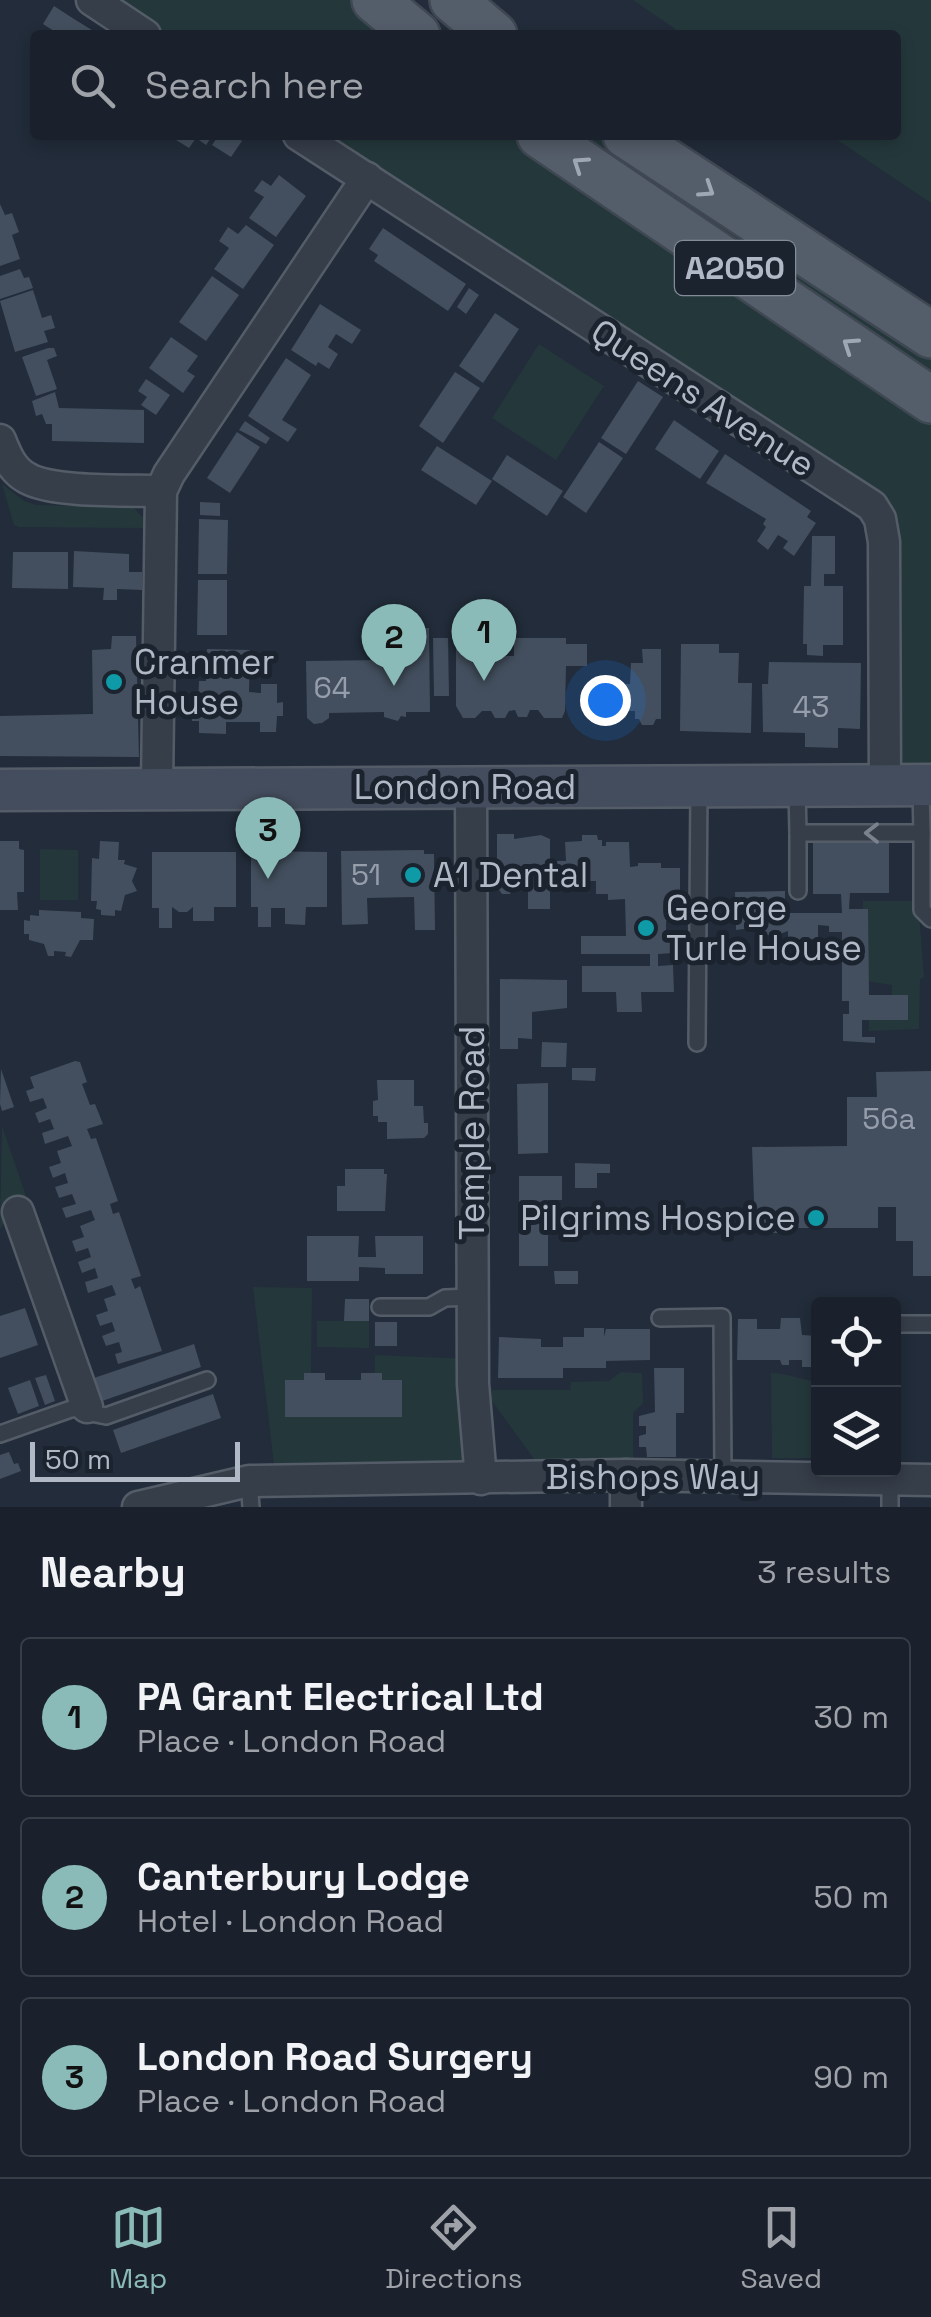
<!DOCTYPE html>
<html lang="en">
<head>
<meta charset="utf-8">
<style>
  body { margin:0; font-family:"Space Grotesk",sans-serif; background:#232934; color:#f1f3f6 }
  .controls { position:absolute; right:30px; bottom:30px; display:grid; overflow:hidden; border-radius:10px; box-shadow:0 5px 15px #0003 }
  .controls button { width:90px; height:90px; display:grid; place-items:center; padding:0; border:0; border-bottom:2px solid #383e48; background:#1a212c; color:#f1f3f6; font:50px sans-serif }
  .scale { position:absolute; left:30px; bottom:25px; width:210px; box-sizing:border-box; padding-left:10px; border:5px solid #b1b9c6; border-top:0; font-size:28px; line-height:35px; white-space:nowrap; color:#b1b9c6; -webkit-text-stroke:8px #1b232f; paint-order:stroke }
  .you { position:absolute; left:605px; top:700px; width:35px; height:35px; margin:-25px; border:8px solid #fff; border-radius:50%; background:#1a73e8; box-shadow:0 0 0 15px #1a73e833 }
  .badge { display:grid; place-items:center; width:65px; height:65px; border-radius:50%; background:#8bbbb9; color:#111; font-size:32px; font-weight:700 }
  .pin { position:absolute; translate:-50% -82px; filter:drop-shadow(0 2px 5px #0008) }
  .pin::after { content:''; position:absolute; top:52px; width:35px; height:30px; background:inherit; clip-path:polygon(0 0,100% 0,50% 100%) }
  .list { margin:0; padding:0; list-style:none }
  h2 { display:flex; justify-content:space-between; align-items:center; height:130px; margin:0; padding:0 40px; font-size:42px }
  h2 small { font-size:32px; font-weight:400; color:#9fa3a9 }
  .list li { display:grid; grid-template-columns:65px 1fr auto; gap:30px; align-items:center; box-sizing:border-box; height:160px; margin:0 20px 20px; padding:0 20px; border:2px solid #383e48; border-radius:10px }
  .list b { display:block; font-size:38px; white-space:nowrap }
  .list p { margin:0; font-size:32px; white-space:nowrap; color:#9fa3a9 }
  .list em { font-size:32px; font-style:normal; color:#9fa3a9 }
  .icon { flex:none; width:55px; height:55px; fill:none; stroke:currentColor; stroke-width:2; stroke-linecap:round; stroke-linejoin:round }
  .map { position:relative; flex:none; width:931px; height:1507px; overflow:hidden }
  .search { position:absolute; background:#1a212c; box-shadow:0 5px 15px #0003; left:30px; right:30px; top:30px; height:110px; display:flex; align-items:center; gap:25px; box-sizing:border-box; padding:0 35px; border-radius:10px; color:#9fa3a9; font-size:38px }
  .sheet { height:670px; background:#1a212c }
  nav { display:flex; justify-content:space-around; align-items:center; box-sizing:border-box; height:140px; border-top:2px solid #383e48; background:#1a212c; font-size:28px; color:#9fa3a9 }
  nav a { display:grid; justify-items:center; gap:5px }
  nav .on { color:#8bbbb9 }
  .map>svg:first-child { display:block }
  .green { fill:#24383b }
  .building { fill:#434f5e }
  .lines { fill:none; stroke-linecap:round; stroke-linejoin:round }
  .lane-casing { stroke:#545c68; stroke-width:20 }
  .street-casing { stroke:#545c68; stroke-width:35 }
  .secondary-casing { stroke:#545c68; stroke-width:45 }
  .primary-casing { stroke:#3f4753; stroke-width:50 }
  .lane { stroke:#363e4a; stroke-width:15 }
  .street { stroke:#363e4a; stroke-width:30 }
  .secondary { stroke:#444d5d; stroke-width:40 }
  .primary { stroke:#545d6a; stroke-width:45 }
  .oneway { stroke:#9ea7b4 }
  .oneway2 { stroke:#7a828e }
  .culture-dot { fill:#0f9aa8; stroke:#1b232f; stroke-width:4 }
  .labels { text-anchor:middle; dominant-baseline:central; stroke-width:10; stroke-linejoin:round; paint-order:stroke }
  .number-label { font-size:30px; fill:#969eac }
  .shield { fill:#1b232f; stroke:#848c99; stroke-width:2.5 }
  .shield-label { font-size:32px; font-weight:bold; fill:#b1b9c6 }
  .street-label { font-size:35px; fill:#b1b9c6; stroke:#1b232f }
  .poi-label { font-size:35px; fill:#b1b9c6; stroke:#1b232f; text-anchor:start }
</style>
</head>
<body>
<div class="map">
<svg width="931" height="1507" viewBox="0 0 931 1507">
  <rect width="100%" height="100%" fill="#222c3a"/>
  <g class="green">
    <polygon points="92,0 375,0 417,35 145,35"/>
    <polygon points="633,0 931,0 931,203 830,135 896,135 896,35 684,35"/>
    <polygon points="299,135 540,135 931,400 931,785 885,785 882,526"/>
    <polygon points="567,135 597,135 652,175 931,356 931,384"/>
    <polygon points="539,344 604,386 556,460 492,418"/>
    <polygon points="2,484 24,501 36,505 133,507 144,519 143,528 19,527 14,525"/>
    <polygon points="40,849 78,850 78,900 40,900"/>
    <polygon points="863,901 918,901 924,977 920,979 919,1029 869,1031 869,1013 891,1012 892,985 861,980"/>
    <polygon points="2,1126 26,1196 8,1202 8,1216 0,1229"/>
    <polygon points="253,1287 312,1288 311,1373 304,1373 304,1380 285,1380 285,1416 401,1417 402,1380 382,1380 382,1373 375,1373 375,1355 470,1359 467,1459 453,1465 274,1464"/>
    <polygon points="317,1321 369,1321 369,1348 317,1347"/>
    <polygon points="621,1372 642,1373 643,1403 633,1413 633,1459 534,1459 492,1401 492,1390 570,1390 571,1382 609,1381"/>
    <path d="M771 1373C789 1373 801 1381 818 1381V1458H772Z"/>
  </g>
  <g class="building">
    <polygon points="54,6 74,19 100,35 60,35 43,24"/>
    <polygon points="168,135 213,135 206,145 196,138 189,148"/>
    <polygon points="219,135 233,135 242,141 231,157 212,145"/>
    <polygon points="279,175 306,196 276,237 249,218 264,197 254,191 262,180 271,186"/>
    <polygon points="0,204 5,215 12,213 19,232 12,235 20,259 0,266"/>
    <polygon points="246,225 274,245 243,289 214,269 229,248 219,241 228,227 238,234"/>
    <polygon points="383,228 466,284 448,311 374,261 378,255 369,249"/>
    <polygon points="20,269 24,278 29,277 33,288 0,299 0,276"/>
    <polygon points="212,276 239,295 206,341 179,322"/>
    <polygon points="469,288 479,295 466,314 457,307"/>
    <polygon points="33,290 42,318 51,315 55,328 44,331 48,342 15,352 0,301"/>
    <polygon points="320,304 361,330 352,344 336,334 328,347 338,354 329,369 318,362 316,366 291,350"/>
    <polygon points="495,313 519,329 483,383 459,366"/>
    <polygon points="171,337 198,356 187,371 195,376 183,393 149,368"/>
    <polygon points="48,348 54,348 57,356 47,360 57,389 36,396 22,357"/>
    <polygon points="286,358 311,375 282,420 297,429 288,442 248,416"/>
    <polygon points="455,372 480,388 443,443 419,426"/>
    <polygon points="146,379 170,395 156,415 141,405 147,397 138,391"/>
    <polygon points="638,381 663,397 626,454 601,438"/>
    <polygon points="55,392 59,408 144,410 144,443 52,441 52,424 46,424 42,414 36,416 32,401"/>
    <polygon points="674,420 719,451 700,479 655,449"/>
    <polygon points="245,421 270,438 266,444 239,430"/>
    <polygon points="237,432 260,447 230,493 207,478"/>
    <polygon points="599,442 623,458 586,513 563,497"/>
    <polygon points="437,446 492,481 476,505 421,470"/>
    <polygon points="725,454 811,511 807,517 816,523 794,556 783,548 788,541 778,535 768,550 757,541 766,527 763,524 766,519 706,483"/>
    <polygon points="507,455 563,491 547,516 492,479"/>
    <polygon points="200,502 220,503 220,516 200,515"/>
    <polygon points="199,519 228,520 227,574 198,574"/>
    <polygon points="812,536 835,536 835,574 824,574 824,586 843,586 843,645 823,645 823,656 807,655 807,644 803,644 804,586 811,586"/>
    <polygon points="74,551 129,554 129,572 142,572 142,590 117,589 117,600 103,600 104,588 73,587"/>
    <polygon points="13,552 68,552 68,589 12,588"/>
    <polygon points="198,580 227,580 227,635 197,635"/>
    <polygon points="456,626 482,626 482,652 491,651 491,656 514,656 514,638 566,638 566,644 587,644 587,666 566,666 565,711 562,718 544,718 538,710 530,710 527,717 518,717 515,710 509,711 505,718 495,718 491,711 482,711 475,718 463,718 456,706"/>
    <polygon points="401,628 429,628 430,712 406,712 406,717 401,716 398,721 384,717 384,712 329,713 329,718 322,723 314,724 307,718 306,661 384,660 383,650 401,650"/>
    <polygon points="112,636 136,636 139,757 0,756 0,716 93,714 92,650 111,649"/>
    <polygon points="433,638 448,638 449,696 434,696"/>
    <polygon points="681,644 719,644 719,653 739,653 738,683 752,683 751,733 680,731"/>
    <polygon points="207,649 250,650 249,692 261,693 261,684 277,684 277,703 283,702 283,716 277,716 276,732 260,732 260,722 226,722 226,734 199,733 199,721 192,721 192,703 198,704 199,681 206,681"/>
    <polygon points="642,649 661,649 661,719 656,719 653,725 642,725 639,719 635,719 635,711 626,711 626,718 612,718 612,711 607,710 607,684 630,684 631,663 643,663"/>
    <polygon points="769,662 861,663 860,729 838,728 838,748 805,747 805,733 763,732 762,684 768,684"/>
    <rect x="588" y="684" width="14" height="27"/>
    <polygon points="497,834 514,834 514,839 541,835 550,839 550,861 566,861 565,842 582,841 582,835 597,835 598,840 602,840 602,846 606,846 606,842 629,842 630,867 638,866 638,863 661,863 661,868 680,868 680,897 667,897 667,911 672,912 672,921 666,921 666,935 672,935 673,953 658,954 658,966 673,965 674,992 641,992 642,1012 617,1012 616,992 582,992 582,966 650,966 650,954 581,954 581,936 626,936 625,899 608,900 608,894 596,894 596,881 578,881 578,872 566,872 565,879 550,880 550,909 528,909 528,887 513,887 510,894 502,894 497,887"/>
    <polygon points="0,841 19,841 19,849 24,850 24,892 17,892 18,910 0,910"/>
    <polygon points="100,841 119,842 118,860 125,860 124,864 137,868 132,881 137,891 125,895 121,911 115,910 115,916 101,915 101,910 96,909 97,901 91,901 92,858 99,859"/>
    <polygon points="813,842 889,842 889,893 850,893 849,909 868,909 869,995 908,995 908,1020 862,1020 862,1037 875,1037 875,1043 843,1041 843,1014 849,1014 849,1001 842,1001 842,932 829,932 829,926 818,925 818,939 811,939 806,950 799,950 795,939 788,939 788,931 780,934 769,932 769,935 759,934 752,928 736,930 735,892 785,891 785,913 842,913 841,894 813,894"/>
    <polygon points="424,850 424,854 434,854 435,930 415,930 414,897 367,898 368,924 342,925 341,851"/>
    <polygon points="251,851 327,852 327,907 306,907 305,925 285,924 285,908 271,908 271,927 258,927 258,907 251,907"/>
    <polygon points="152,852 236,852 236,907 214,907 214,921 193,921 193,907 187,912 179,912 172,907 172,928 159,928 159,908 152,908"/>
    <polygon points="39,910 81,912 81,918 94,919 93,940 80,940 71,957 65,956 66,952 54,951 54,956 48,956 44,944 29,940 29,934 24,934 24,920 30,921 30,915 39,916"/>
    <polygon points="500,979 567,980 567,1008 532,1012 532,1039 518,1038 518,1049 500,1049"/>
    <polygon points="542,1042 567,1043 566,1067 541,1067"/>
    <polygon points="75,1061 80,1062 87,1082 82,1084 90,1105 95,1104 103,1124 87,1129 91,1139 96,1138 118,1201 110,1204 113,1214 119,1212 141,1276 131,1279 135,1289 140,1286 162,1351 118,1364 115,1354 122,1352 119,1342 106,1346 102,1336 115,1331 112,1322 100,1326 96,1315 108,1311 104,1299 116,1295 112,1285 88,1293 85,1282 98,1278 95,1268 82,1273 78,1262 91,1257 88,1248 76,1252 72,1241 84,1237 80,1226 95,1220 91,1210 66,1218 62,1208 76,1204 72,1194 59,1198 55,1187 68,1183 65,1173 53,1178 49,1167 61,1163 57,1151 72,1146 68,1136 45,1144 42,1133 54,1129 50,1119 39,1123 35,1113 47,1108 43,1098 30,1102 26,1091 34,1088 30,1077"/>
    <polygon points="572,1068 596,1068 595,1081 572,1080"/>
    <polygon points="1,1069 14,1107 2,1111 0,1104"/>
    <polygon points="931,1071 931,1276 913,1276 913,1241 896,1241 896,1207 878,1207 878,1228 777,1228 777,1233 760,1233 760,1228 755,1228 752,1147 847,1146 847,1097 877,1097 876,1072"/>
    <polygon points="377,1080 414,1080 414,1106 423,1106 424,1123 428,1123 428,1134 424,1138 387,1139 387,1122 378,1122 378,1116 373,1116 373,1101 378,1100"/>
    <polygon points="548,1083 548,1153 518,1154 517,1084"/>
    <polygon points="575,1163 610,1164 610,1173 597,1173 597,1188 575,1188"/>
    <polygon points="345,1169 384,1169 384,1174 387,1174 385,1211 337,1211 337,1186 345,1186"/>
    <polygon points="519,1176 562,1176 562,1200 548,1200 548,1266 519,1266"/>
    <polygon points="307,1236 359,1236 358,1257 376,1257 375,1236 423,1236 423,1274 385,1274 385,1268 359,1267 359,1281 307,1281"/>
    <polygon points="554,1271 578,1271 578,1284 555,1284"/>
    <polygon points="345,1299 369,1299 369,1321 344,1321"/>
    <polygon points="25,1308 38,1345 0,1358 0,1316"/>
    <polygon points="781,1318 800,1318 802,1335 818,1336 818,1367 802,1367 802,1360 789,1360 789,1365 782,1365 780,1360 737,1360 738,1319 757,1319 757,1329 780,1329"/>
    <rect x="375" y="1322" width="22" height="24"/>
    <polygon points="584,1328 604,1328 604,1337 606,1329 650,1329 650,1360 606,1361 606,1368 563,1368 563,1378 498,1378 499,1337 541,1339 541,1347 563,1347 563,1337 584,1337"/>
    <polygon points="194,1344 201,1367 102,1401 94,1378"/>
    <polygon points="654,1368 684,1368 684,1413 676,1413 676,1457 647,1457 646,1447 639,1447 639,1436 646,1434 646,1426 639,1426 639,1416 655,1412"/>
    <rect x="894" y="1368" width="7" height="44"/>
    <polygon points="304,1373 325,1373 325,1380 361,1380 361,1373 382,1373 382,1380 402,1380 402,1417 285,1417 285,1380 304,1380"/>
    <polygon points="46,1375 55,1401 45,1405 35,1378"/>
    <polygon points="30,1380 39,1406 18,1414 8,1388"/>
    <polygon points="213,1394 221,1418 121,1453 113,1430"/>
    <polygon points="9,1452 14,1464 18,1463 21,1471 0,1479 0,1455"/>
  </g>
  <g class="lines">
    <defs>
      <g id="lane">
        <polyline points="797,790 798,833 922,833 921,789"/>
        <polyline points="798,833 798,891"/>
        <polyline points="922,833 922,910 931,919"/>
        <polyline points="697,1043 699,787"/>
        <polyline points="380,1307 429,1307 445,1298 472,1297"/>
        <polyline points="660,1318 722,1317 723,1477"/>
        <polyline points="894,1324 931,1324"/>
        <polyline points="0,1434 71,1409 87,1407 96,1414 106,1416 207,1380"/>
        <polyline points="249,1481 251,1507"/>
        <polyline points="890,1507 890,1480"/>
      </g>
      <g id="street">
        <polyline points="92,0 145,35"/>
        <polyline points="299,135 872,506 880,519 884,542 885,785"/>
        <path d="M0 440C6 455 12 470 27 478 52 493 129 490 161 491"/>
        <polyline points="471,786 473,1384 481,1479"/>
        <polyline points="157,787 161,491 169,474 367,178"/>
        <polyline points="18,1212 87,1407"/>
        <polyline points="138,1507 249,1481 626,1475 931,1480"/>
        <polyline points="626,1507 626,1475"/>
      </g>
      <polyline id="secondary" points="0,790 931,785"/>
      <g id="primary">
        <polyline points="375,0 417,35"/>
        <polyline points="453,0 494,35"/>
        <polyline points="540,135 931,400"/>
        <polyline points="626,135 931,335"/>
      </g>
    </defs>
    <use href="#lane" class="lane-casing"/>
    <use href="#street" class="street-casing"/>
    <use href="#secondary" class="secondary-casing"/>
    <use href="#primary" class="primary-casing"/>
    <use href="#lane" class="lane"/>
    <use href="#street" class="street"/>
    <use href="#secondary" class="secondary"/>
    <use href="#primary" class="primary"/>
  </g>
  <defs><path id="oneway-chevron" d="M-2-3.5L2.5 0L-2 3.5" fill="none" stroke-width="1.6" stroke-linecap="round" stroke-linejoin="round" transform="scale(2.5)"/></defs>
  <g class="oneway">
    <use href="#oneway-chevron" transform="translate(580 164) rotate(-146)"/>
    <use href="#oneway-chevron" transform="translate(707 190) rotate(33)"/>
    <use href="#oneway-chevron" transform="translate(850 345) rotate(-146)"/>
  </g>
  <use class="oneway2" href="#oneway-chevron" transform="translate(872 833) rotate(180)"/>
  <g class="culture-dot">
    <circle cx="114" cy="682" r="10"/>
    <circle cx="413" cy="875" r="10"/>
    <circle cx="646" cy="928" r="10"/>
    <circle cx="816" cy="1218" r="10"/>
  </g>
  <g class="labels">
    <g class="number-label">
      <text x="332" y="687">64</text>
      <text x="811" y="706">43</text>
      <text x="366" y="874">51</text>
      <text x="889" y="1118">56a</text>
    </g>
    <rect class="shield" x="675" y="241" width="120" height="54" rx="8"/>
    <g class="shield-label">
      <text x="735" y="268">A2050</text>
    </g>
    <g class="street-label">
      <text transform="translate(703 398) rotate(33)">Queens Avenue</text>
      <text x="465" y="787">London Road</text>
      <text transform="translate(472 1133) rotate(-90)">Temple Road</text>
      <text x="653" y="1477">Bishops Way</text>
    </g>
    <g class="poi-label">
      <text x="134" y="662">Cranmer<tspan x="134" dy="40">House</tspan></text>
      <text x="433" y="875">A1 Dental</text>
      <text x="666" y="908">George<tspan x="666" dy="40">Turle House</tspan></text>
      <text x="796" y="1218" text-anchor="end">Pilgrims Hospice</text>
    </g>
  </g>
</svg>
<div class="controls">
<button><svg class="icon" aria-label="locate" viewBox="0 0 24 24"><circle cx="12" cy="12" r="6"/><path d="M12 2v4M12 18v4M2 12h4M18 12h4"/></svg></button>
<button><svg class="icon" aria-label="layers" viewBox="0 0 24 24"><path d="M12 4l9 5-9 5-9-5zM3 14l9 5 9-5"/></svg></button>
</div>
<div class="scale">50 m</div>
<div class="you"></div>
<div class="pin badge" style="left:484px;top:681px">1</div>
<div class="pin badge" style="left:394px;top:686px">2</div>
<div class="pin badge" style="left:268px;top:879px">3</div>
<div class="search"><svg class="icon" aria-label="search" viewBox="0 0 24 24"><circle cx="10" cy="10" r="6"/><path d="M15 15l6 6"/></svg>Search here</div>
</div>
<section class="sheet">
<h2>Nearby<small>3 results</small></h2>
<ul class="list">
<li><span class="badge">1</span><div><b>PA Grant Electrical Ltd</b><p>Place · London Road</p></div><em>30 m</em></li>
<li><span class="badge">2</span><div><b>Canterbury Lodge</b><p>Hotel · London Road</p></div><em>50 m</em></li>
<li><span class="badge">3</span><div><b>London Road Surgery</b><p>Place · London Road</p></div><em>90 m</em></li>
</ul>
</section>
<nav>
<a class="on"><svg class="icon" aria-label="map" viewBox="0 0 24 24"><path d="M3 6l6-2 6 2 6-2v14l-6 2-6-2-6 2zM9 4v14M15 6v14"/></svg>Map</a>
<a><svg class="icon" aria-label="directions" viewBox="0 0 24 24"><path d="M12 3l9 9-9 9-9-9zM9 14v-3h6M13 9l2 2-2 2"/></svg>Directions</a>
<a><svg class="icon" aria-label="saved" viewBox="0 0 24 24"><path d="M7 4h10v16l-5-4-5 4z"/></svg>Saved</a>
</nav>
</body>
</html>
